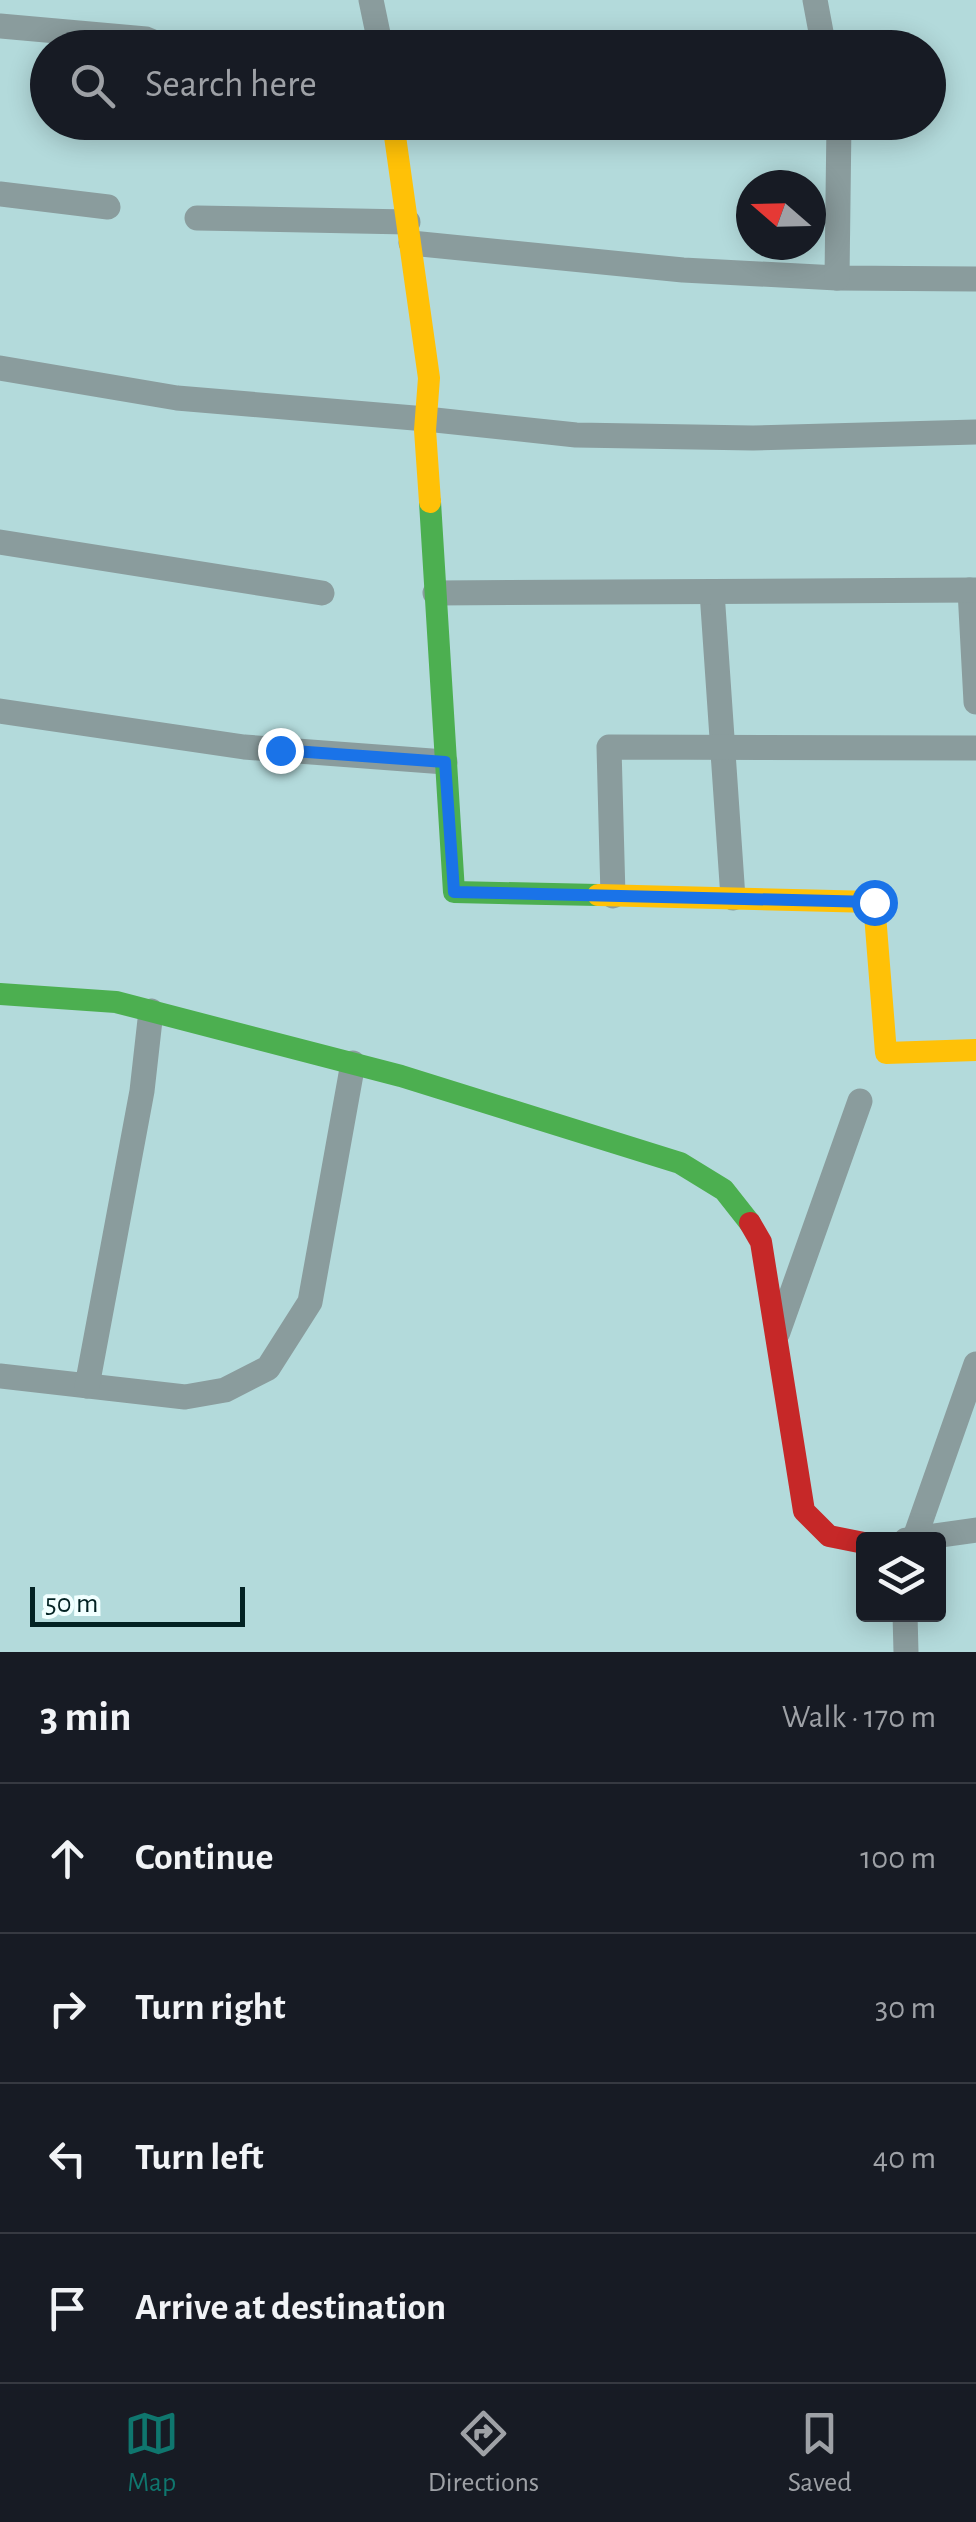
<!DOCTYPE html>
<html lang="en">
<head>
<meta charset="utf-8">
<style>
  body { margin:0; font-family:"Alegreya Sans",sans-serif; background:#242831; color:#f1f3f6 }
  .controls { position:absolute; right:30px; bottom:30px; display:grid; overflow:hidden; border-radius:10px; box-shadow:0 5px 25px #0003 }
  .controls button { width:90px; height:90px; display:grid; place-items:center; padding:0; border:0; border-bottom:2px solid #363941; background:#171b24; color:#f1f3f6; font:50px sans-serif }
  .compass { position:absolute; left:736px; top:170px; width:90px; height:90px; border-radius:50%; background:#171b24; box-shadow:0 5px 25px #0003; rotate:290deg }
  .scale { position:absolute; left:30px; bottom:25px; width:215px; box-sizing:border-box; padding-left:10px; border:5px solid #032223; border-top:0; font-size:28px; line-height:35px; white-space:nowrap; color:#032223; -webkit-text-stroke:8px #f1ffff; paint-order:stroke }
  .stop { position:absolute; width:30px; height:30px; margin:-22px; border:8px solid #1a73e8; border-radius:50%; background:#fff }
  .stop.end { background:#1a73e8; border-color:#fff; box-shadow:0 2px 10px #0008 }
  .list { margin:0; padding:0; list-style:none }
  h2 { display:flex; justify-content:space-between; align-items:center; height:130px; margin:0; padding:0 40px; font-size:42px }
  h2 small { font-size:32px; font-weight:400; color:#9ea1a6 }
  .list li { display:grid; grid-template-columns:65px 1fr auto; gap:30px; align-items:center; box-sizing:border-box; height:150px; padding:0 40px; border-top:2px solid #363941 }
  .list b { display:block; font-size:38px; white-space:nowrap }
  .list em { font-size:32px; font-style:normal; color:#9ea1a6 }
  .icon { flex:none; width:55px; height:55px; fill:none; stroke:currentColor; stroke-width:2; stroke-linecap:round; stroke-linejoin:round }
  .map { position:relative; flex:none; width:976px; height:1652px; overflow:hidden }
  .search { position:absolute; background:#171b24; box-shadow:0 5px 25px #0003; left:30px; right:30px; top:30px; height:110px; display:flex; align-items:center; gap:25px; box-sizing:border-box; padding:0 35px; border-radius:55px; color:#9ea1a6; font-size:38px }
  .sheet { height:730px; background:#171b24 }
  nav { display:flex; justify-content:space-around; align-items:center; box-sizing:border-box; height:140px; border-top:2px solid #363941; background:#171b24; font-size:28px; color:#9ea1a6 }
  nav a { display:grid; justify-items:center; gap:5px }
  nav .on { color:#0f766e }
  .map>svg:first-child { display:block }
  .lines { fill:none; stroke-linecap:round; stroke-linejoin:round }
  .street { stroke:#8a9c9d; stroke-width:25 }
  .fast { stroke:#4caf50; stroke-width:22 }
  .slow { stroke:#ffc107; stroke-width:22 }
  .jam { stroke:#c62828; stroke-width:22 }
  .route { stroke:#1a73e8; stroke-width:12 }
</style>
</head>
<body>
<div class="map">
<svg width="976" height="1652" viewBox="0 0 976 1652">
  <rect width="100%" height="100%" fill="#b3dadb"/>
  <g class="lines">
    <g class="street">
      <polyline points="371,0 381,48"/>
      <polyline points="815,0 824,48"/>
      <polyline points="0,26 146,39 158,44"/>
      <polyline points="0,194 108,207"/>
      <polyline points="197,218 408,222"/>
      <polyline points="411,243 683,270 837,278 976,279"/>
      <polyline points="837,278 839,122"/>
      <polyline points="0,368 177,398 426,419 576,435 753,438 976,432"/>
      <polyline points="0,542 322,593"/>
      <polyline points="970,590 976,702"/>
      <polyline points="712,592 733,898"/>
      <polyline points="435,593 976,590"/>
      <polyline points="0,711 244,747 445,762"/>
      <polyline points="613,896 609,747 976,748"/>
      <polyline points="778,1332 860,1101"/>
      <polyline points="0,1376 185,1397 225,1390 268,1368 310,1302 353,1063"/>
      <polyline points="87,1386 142,1091 151,1011"/>
      <polyline points="906,1540 976,1530"/>
      <polyline points="914,1540 976,1364"/>
      <polyline points="905,1614 906,1652"/>
    </g>
    <g class="fast">
      <polyline points="430,502 454,892 598,895"/>
      <polyline points="0,994 116,1002 401,1076 680,1163 724,1190 750,1223"/>
    </g>
    <g class="slow">
      <polyline points="393,122 429,378 425,430 430,502"/>
      <polyline points="598,895 874,902 886,1053 976,1050"/>
    </g>
    <polyline class="jam" points="750,1223 761,1242 804,1511 829,1536 864,1543"/>
  </g>
  <g class="lines">
    <polyline class="route" points="280,750 445,762 454,892 874,902"/>
  </g>
</svg>
<div class="controls">
<button><svg class="icon" aria-label="layers" viewBox="0 0 24 24"><path d="M12 4l9 5-9 5-9-5zM3 14l9 5 9-5"/></svg></button>
</div>
<svg class="compass" viewBox="-18 -18 36 36"><path d="M0-13l5 13h-10z" fill="#e53935"/><path d="M0 13l5-13h-10z" fill="#9ea1a6"/></svg>
<div class="scale">50 m</div>
<div class="stop" style="left:874px;top:902px"></div>
<div class="stop end" style="left:280px;top:750px"></div>
<div class="search"><svg class="icon" aria-label="search" viewBox="0 0 24 24"><circle cx="10" cy="10" r="6"/><path d="M15 15l6 6"/></svg>Search here</div>
</div>
<section class="sheet">
<h2>3 min<small>Walk · 170 m</small></h2>
<ul class="list">
<li><svg class="icon" aria-label="ahead" viewBox="0 0 24 24"><path d="M12 20V5M6 11l6-6 6 6"/></svg><div><b>Continue</b></div><em>100 m</em></li>
<li><svg class="icon" aria-label="right" viewBox="0 0 24 24"><path d="M7 20v-9h11M14 6l5 5-5 5"/></svg><div><b>Turn right</b></div><em>30 m</em></li>
<li><svg class="icon" aria-label="left" viewBox="0 0 24 24"><path d="M17 20v-9H6M10 6l-5 5 5 5"/></svg><div><b>Turn left</b></div><em>40 m</em></li>
<li><svg class="icon" aria-label="arrive" viewBox="0 0 24 24"><path d="M6 21V4h12l-3 4 3 4H6"/></svg><div><b>Arrive at destination</b></div></li>
</ul>
</section>
<nav>
<a class="on"><svg class="icon" aria-label="map" viewBox="0 0 24 24"><path d="M3 6l6-2 6 2 6-2v14l-6 2-6-2-6 2zM9 4v14M15 6v14"/></svg>Map</a>
<a><svg class="icon" aria-label="directions" viewBox="0 0 24 24"><path d="M12 3l9 9-9 9-9-9zM9 14v-3h6M13 9l2 2-2 2"/></svg>Directions</a>
<a><svg class="icon" aria-label="saved" viewBox="0 0 24 24"><path d="M7 4h10v16l-5-4-5 4z"/></svg>Saved</a>
</nav>
</body>
</html>
